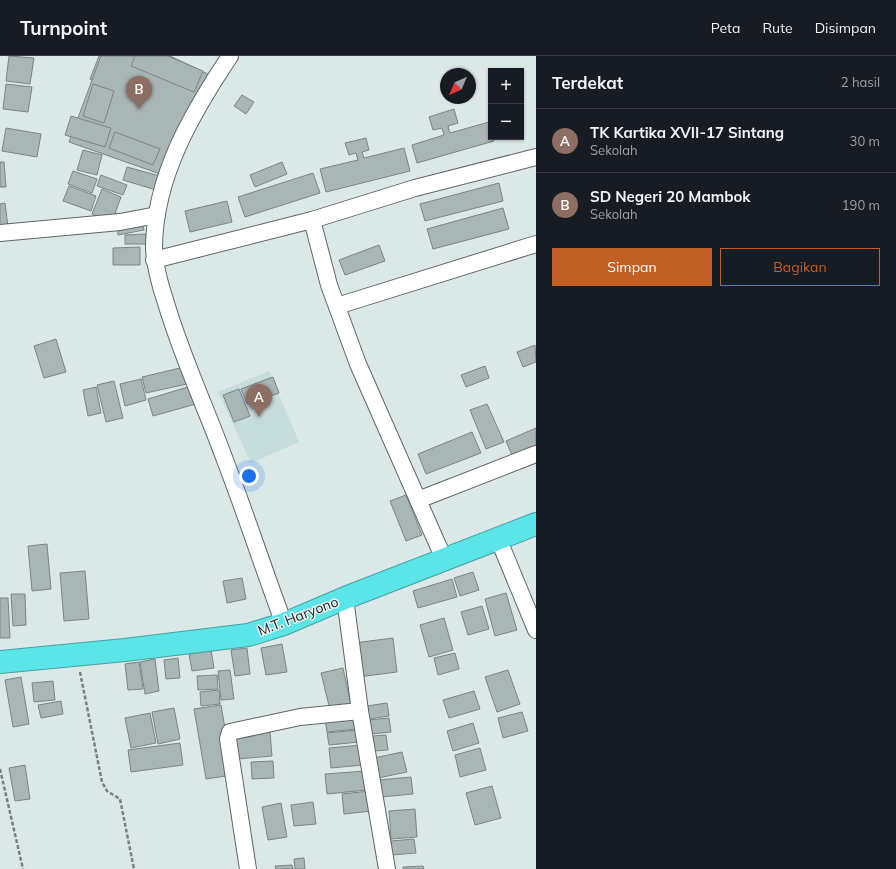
<!DOCTYPE html>
<html lang="id">
<head>
<meta charset="utf-8">
<style>
  body { margin:0; font-family:Mulish,sans-serif; background:#242831; color:#f1f3f6 }
  .controls { position:absolute; right:12px; top:12px; display:grid; overflow:hidden; border-radius:0px; box-shadow:0 1px 3px #0004 }
  .controls button { width:36px; height:36px; display:grid; place-items:center; padding:0; border:0; border-bottom:1px solid #363941; background:#171b24; color:#f1f3f6; font:20px sans-serif }
  .compass { position:absolute; left:440px; top:12px; width:36px; height:36px; border-radius:50%; background:#171b24; box-shadow:0 1px 3px #0004; rotate:224deg }
  .you { position:absolute; left:249px; top:420px; width:14px; height:14px; margin:-10px; border:3px solid #fff; border-radius:50%; background:#1a73e8; box-shadow:0 0 0 6px #1a73e833 }
  .badge { display:grid; place-items:center; width:26px; height:26px; border-radius:50%; background:#c25f25; color:#fff; font-size:13px; font-weight:700 }
  .pin { position:absolute; translate:-50% -33px; filter:drop-shadow(0 1px 2px #0008) }
  .pin::after { content:''; position:absolute; top:21px; width:14px; height:12px; background:inherit; clip-path:polygon(0 0,100% 0,50% 100%) }
  .list { margin:0; padding:0; list-style:none }
  h2 { display:flex; justify-content:space-between; align-items:center; height:52px; margin:0; padding:0 16px; font-size:17px }
  h2 small { font-size:13px; font-weight:400; color:#9ea1a6 }
  .list li { display:grid; grid-template-columns:26px 1fr auto; gap:12px; align-items:center; box-sizing:border-box; height:64px; padding:0 16px; border-top:1px solid #363941 }
  .list b { display:block; font-size:15px; white-space:nowrap }
  .list p { margin:0; font-size:13px; white-space:nowrap; color:#9ea1a6 }
  .list em { font-size:13px; font-style:normal; color:#9ea1a6 }
  .actions { display:flex; gap:8px; padding:12px 16px }
  .actions a { flex:1; padding:9px 0; border:1px solid #c25f25; border-radius:0px; text-align:center; font-size:14px; color:#c25f25 }
  .actions .main { background:#c25f25; color:#fff }
  .map { position:relative; flex:none; width:536px; height:813px; overflow:hidden }
  header { display:flex; align-items:center; gap:24px; box-sizing:border-box; height:56px; padding:0 20px; background:#171b24; border-bottom:1px solid #363941 }
  header strong { font-size:19px }
  nav { display:flex; gap:22px; margin-inline-start:auto; font-size:14px }
  main { display:flex }
  aside { flex:1; background:#171b24 }
  .map>svg:first-child { display:block }
  .built { fill:#c7dcdd }
  .building { fill:#a9b6b6; stroke:#798586 }
  .lines { fill:none; stroke-linecap:round; stroke-linejoin:round }
  .street-casing { stroke:#5c6868; stroke-width:18 }
  .highway-casing { stroke:#47a2a4; stroke-width:24 }
  .path { stroke:#798282; stroke-width:2.5; stroke-dasharray:4 2; stroke-linecap:butt }
  .street { stroke:#fff; stroke-width:16 }
  .highway { stroke:#5ce5e8; stroke-width:22 }
  .labels { text-anchor:middle; dominant-baseline:central; stroke-width:3; stroke-linejoin:round; paint-order:stroke }
  .street-label { font-size:14px; fill:#202525; stroke:#e8f5f5 }
</style>
</head>
<body>
<header>
<strong>Turnpoint</strong>
<nav><a>Peta</a><a>Rute</a><a>Disimpan</a></nav>
</header>
<main>
<div class="map">
<svg width="536" height="813" viewBox="0 0 536 813">
  <rect width="100%" height="100%" fill="#dbe8e8"/>
  <polygon class="built" points="269,315 299,386 251,407 218,336"/>
  <g class="building">
    <polygon points="9,0 34,2 30,28 6,25"/>
    <polygon points="99,0 125,0 112,32 90,23"/>
    <polygon points="101,0 170,0 212,20 163,119 69,86"/>
    <polygon points="135,0 168,0 203,15 194,36 131,10"/>
    <polygon points="6,28 32,31 28,56 3,53"/>
    <polygon points="93,28 114,35 104,67 83,60"/>
    <polygon points="242,39 254,46 246,58 234,50"/>
    <polygon points="454,53 458,67 448,70 450,77 489,66 491,81 493,81 494,85 417,107 412,89 444,79 442,72 433,74 429,61"/>
    <polygon points="71,60 111,72 105,91 65,79"/>
    <polygon points="6,72 41,78 37,101 2,95"/>
    <polygon points="115,76 160,93 153,109 109,92"/>
    <polygon points="366,82 369,94 362,96 364,102 404,92 410,115 326,136 320,113 358,104 356,97 349,99 345,87"/>
    <polygon points="83,94 102,99 97,119 77,114"/>
    <polygon points="0,106 4,106 6,131 0,131"/>
    <polygon points="282,106 287,118 255,131 250,119"/>
    <polygon points="127,111 160,120 156,134 123,124"/>
    <polygon points="73,115 97,123 92,137 68,128"/>
    <polygon points="313,117 320,137 245,161 238,141"/>
    <polygon points="101,119 127,129 123,139 97,130"/>
    <polygon points="499,127 503,145 425,165 420,148"/>
    <polygon points="69,130 96,140 91,155 63,145"/>
    <polygon points="102,133 121,141 112,166 92,158"/>
    <polygon points="227,145 232,166 190,176 185,155"/>
    <polygon points="5,147 8,171 0,172 0,148"/>
    <polygon points="503,152 509,173 433,193 427,173"/>
    <polygon points="142,166 144,174 118,179 117,170"/>
    <polygon points="146,178 147,188 125,188 125,179"/>
    <polygon points="379,189 385,205 345,219 339,204"/>
    <polygon points="140,191 140,209 113,209 113,192"/>
    <polygon points="56,283 66,316 44,322 34,290"/>
    <polygon points="535,289 536,306 523,311 517,296"/>
    <polygon points="485,310 489,322 466,331 461,319"/>
    <polygon points="184,311 187,328 146,337 142,321"/>
    <polygon points="273,321 279,337 247,348 241,333"/>
    <polygon points="141,323 146,344 125,350 120,328"/>
    <polygon points="114,325 123,362 106,366 97,329"/>
    <polygon points="191,330 196,348 153,360 148,343"/>
    <polygon points="96,331 101,357 88,360 83,334"/>
    <polygon points="239,333 250,360 234,366 223,339"/>
    <polygon points="487,348 504,386 486,393 470,354"/>
    <polygon points="536,372 536,395 514,404 506,385"/>
    <polygon points="472,376 481,397 426,418 418,398"/>
    <polygon points="406,439 422,479 406,485 390,445"/>
    <polygon points="47,488 51,533 32,535 28,490"/>
    <polygon points="85,515 89,563 64,565 60,517"/>
    <polygon points="473,516 479,534 460,540 454,522"/>
    <polygon points="242,522 246,543 227,547 223,525"/>
    <polygon points="452,523 457,541 418,552 413,535"/>
    <polygon points="506,537 517,574 495,580 485,543"/>
    <polygon points="11,538 25,538 26,569 13,570"/>
    <polygon points="0,542 8,542 10,582 0,582"/>
    <polygon points="482,550 489,573 468,579 461,556"/>
    <polygon points="444,562 453,594 429,601 420,569"/>
    <polygon points="393,582 397,616 358,621 354,587"/>
    <polygon points="282,588 287,616 266,619 261,592"/>
    <polygon points="247,592 250,618 235,620 231,594"/>
    <polygon points="211,594 214,612 192,615 189,598"/>
    <polygon points="455,597 459,613 438,619 434,602"/>
    <polygon points="178,602 180,622 166,623 164,604"/>
    <polygon points="155,603 159,635 145,638 140,606"/>
    <polygon points="139,606 143,633 128,634 125,608"/>
    <polygon points="343,612 352,653 331,658 321,617"/>
    <polygon points="230,614 234,643 221,644 218,615"/>
    <polygon points="508,614 520,648 497,656 485,621"/>
    <polygon points="217,619 218,633 198,634 197,620"/>
    <polygon points="21,621 29,668 13,671 5,624"/>
    <polygon points="53,625 55,644 34,646 32,627"/>
    <polygon points="219,634 220,648 201,650 200,636"/>
    <polygon points="474,635 480,653 449,662 443,644"/>
    <polygon points="61,645 63,658 41,662 38,649"/>
    <polygon points="387,647 389,660 369,663 367,650"/>
    <polygon points="221,649 233,719 206,723 194,653"/>
    <polygon points="174,652 180,683 158,688 152,656"/>
    <polygon points="522,656 528,675 503,682 498,662"/>
    <polygon points="150,657 156,687 131,692 125,662"/>
    <polygon points="355,660 356,673 327,676 325,663"/>
    <polygon points="389,662 391,676 371,678 369,664"/>
    <polygon points="473,667 479,687 453,695 447,675"/>
    <polygon points="358,674 359,686 329,689 327,677"/>
    <polygon points="270,676 272,700 237,703 235,679"/>
    <polygon points="386,679 388,694 374,695 373,680"/>
    <polygon points="180,687 183,709 131,716 128,694"/>
    <polygon points="362,689 363,709 331,712 329,692"/>
    <polygon points="480,692 486,714 460,721 455,699"/>
    <polygon points="402,696 407,716 378,722 374,702"/>
    <polygon points="273,705 274,722 252,723 251,706"/>
    <polygon points="25,709 30,743 15,745 9,712"/>
    <polygon points="365,715 367,734 327,738 325,718"/>
    <polygon points="411,721 413,738 381,741 379,724"/>
    <polygon points="492,730 501,762 475,769 466,737"/>
    <polygon points="370,735 372,755 344,758 342,738"/>
    <polygon points="313,746 316,768 294,770 291,749"/>
    <polygon points="281,747 287,781 268,784 262,751"/>
    <polygon points="415,753 417,781 391,783 389,755"/>
    <polygon points="414,783 416,797 392,799 391,785"/>
    <polygon points="304,802 305,813 295,813 294,803"/>
    <polygon points="292,809 293,813 276,813 275,810"/>
    <polygon points="423,810 424,813 403,813 403,811"/>
  </g>
  <g class="lines">
    <defs>
      <g id="street">
        <path d="M230 0C192 57 155 120 154 190 154 209 160 229 166 247 182 301 206 352 225 404 246 459 264 514 284 568"/>
        <polyline points="312,164 415,132 536,101"/>
        <polyline points="0,177 120,166 157,159"/>
        <polyline points="154,204 312,164 329,229 358,308 444,503"/>
        <polyline points="337,250 536,188"/>
        <polyline points="418,444 536,398"/>
        <polyline points="498,482 536,574"/>
        <polyline points="345,542 360,655 387,813"/>
        <polyline points="248,813 228,683 230,676 300,661 360,655"/>
      </g>
      <polyline id="highway" points="0,606 125,594 248,579 284,568 345,542 536,468"/>
    </defs>
    <use href="#street" class="street-casing"/>
    <use href="#highway" class="highway-casing"/>
    <g class="path">
      <polyline points="80,616 102,726 107,735 120,743 134,813"/>
      <polyline points="0,713 23,813"/>
    </g>
    <use href="#street" class="street"/>
    <use href="#highway" class="highway"/>
  </g>
  <g class="labels">
    <g class="street-label">
      <text transform="translate(298 560) rotate(-21)">M.T. Haryono</text>
    </g>
  </g>
</svg>
<div class="controls">
<button>+</button>
<button>−</button>
</div>
<svg class="compass" viewBox="-18 -18 36 36"><path d="M0-13l5 13h-10z" fill="#e53935"/><path d="M0 13l5-13h-10z" fill="#9ea1a6"/></svg>
<div class="you"></div>
<div class="pin badge" style="left:259px;top:361px;background:#8d6e63">A</div>
<div class="pin badge" style="left:139px;top:53px;background:#8d6e63">B</div>
</div>
<aside>
<h2>Terdekat<small>2 hasil</small></h2>
<ul class="list">
<li><span class="badge" style="background:#8d6e63">A</span><div><b>TK Kartika XVII-17 Sintang</b><p>Sekolah</p></div><em>30 m</em></li>
<li><span class="badge" style="background:#8d6e63">B</span><div><b>SD Negeri 20 Mambok</b><p>Sekolah</p></div><em>190 m</em></li>
</ul>
<div class="actions"><a class="main">Simpan</a><a>Bagikan</a></div>
</aside>
</main>
</body>
</html>
